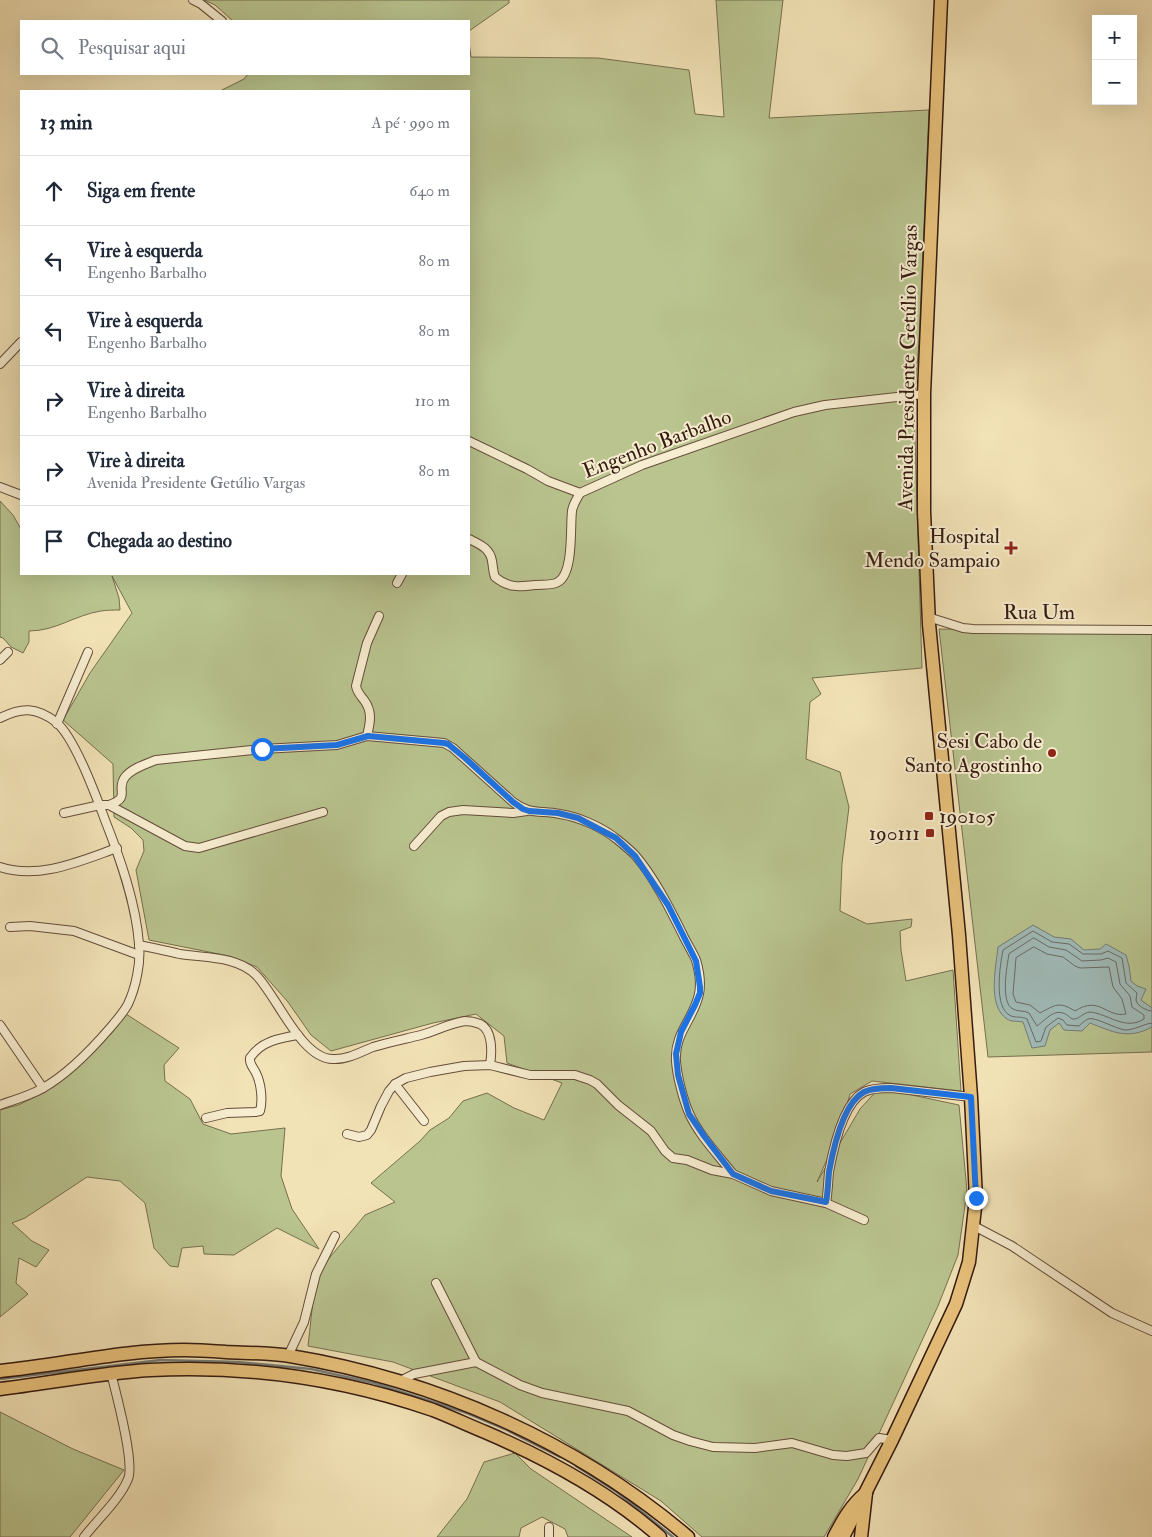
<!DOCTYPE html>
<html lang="pt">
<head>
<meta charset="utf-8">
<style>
  body { margin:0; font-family:"IM FELL Double Pica",serif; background:#f6f6f7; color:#1f2937 }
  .controls { position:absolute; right:15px; top:15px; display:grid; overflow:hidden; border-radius:0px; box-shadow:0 5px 20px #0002 }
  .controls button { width:45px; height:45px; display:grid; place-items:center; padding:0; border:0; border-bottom:1px solid #e0e1e3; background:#fff; color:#1f2937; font:25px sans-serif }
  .stop { position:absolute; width:15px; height:15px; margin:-11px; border:4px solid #1a73e8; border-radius:50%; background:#fff }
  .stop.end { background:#1a73e8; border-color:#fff; box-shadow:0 1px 5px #0008 }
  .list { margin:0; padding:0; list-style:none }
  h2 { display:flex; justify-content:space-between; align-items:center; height:65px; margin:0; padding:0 20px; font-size:21px }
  h2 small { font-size:16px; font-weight:400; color:#747a83 }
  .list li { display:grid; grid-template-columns:32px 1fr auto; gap:15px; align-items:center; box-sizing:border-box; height:70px; padding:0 20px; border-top:1px solid #e0e1e3 }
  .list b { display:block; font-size:19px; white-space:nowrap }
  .list p { margin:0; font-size:16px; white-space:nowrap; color:#747a83 }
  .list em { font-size:16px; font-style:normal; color:#747a83 }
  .icon { flex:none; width:28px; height:28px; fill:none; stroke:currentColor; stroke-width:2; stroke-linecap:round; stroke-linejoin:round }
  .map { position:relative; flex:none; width:1152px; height:1537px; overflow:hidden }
  .search { position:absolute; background:#fff; box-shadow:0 5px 20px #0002; left:20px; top:20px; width:450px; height:55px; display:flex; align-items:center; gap:12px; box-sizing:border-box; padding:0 18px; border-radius:0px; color:#747a83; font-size:19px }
  .panel { position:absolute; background:#fff; box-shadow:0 5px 20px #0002; left:20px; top:90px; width:450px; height:485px; border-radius:0px }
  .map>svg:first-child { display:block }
  .green { fill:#b9c48f; stroke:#766f50 }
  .water { fill:#a0bbb9; stroke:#757b75 }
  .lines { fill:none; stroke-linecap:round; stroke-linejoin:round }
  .shore { stroke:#6a6a64; stroke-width:1 }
  .stream { stroke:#757b75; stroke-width:2.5 }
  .minor-casing { stroke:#644c3a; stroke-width:10 }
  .primary-casing { stroke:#341a10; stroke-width:15 }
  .trunk-casing { stroke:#341a10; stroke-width:15 }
  .minor { stroke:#f7edd0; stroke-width:8 }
  .primary { stroke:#e9c27c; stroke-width:12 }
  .trunk { stroke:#e9c27c; stroke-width:12 }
  .route { stroke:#1a73e8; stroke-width:6 }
  .poi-dot { fill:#8f2418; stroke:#f7edd0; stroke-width:2 }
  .labels { text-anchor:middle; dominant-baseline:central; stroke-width:4; stroke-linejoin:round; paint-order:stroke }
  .street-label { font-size:21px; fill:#341a10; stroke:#f7edd0 }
  .poi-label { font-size:21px; fill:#341a10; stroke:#f7edd0; text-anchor:end }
</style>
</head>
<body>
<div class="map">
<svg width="1152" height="1537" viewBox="0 0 1152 1537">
  <rect width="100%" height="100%" fill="#f2e3b7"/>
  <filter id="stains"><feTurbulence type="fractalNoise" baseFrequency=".004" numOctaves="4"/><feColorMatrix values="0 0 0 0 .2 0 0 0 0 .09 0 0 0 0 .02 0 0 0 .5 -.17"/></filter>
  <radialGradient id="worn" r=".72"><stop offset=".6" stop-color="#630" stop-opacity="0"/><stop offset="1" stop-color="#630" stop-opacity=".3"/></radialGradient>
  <g class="green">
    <polygon points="204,0 509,0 509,3 469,31 469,21 233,21 215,5"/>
    <path d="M716 0H783L769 118 929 110 919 342 914 404 922 668 812 678 821 694 810 702 806 759 840 772 849 807 842 863 840 911 867 924 912 919 911 927 900 931 901 950 906 981 953 970 961 1091 872 1081 850 1094 840 1130 817 1182 860 1109 879 1088 959 1105 967 1191 958 1255 938 1306 858 1479 824 1537H702L661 1501 500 1402 393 1362 308 1346 316 1274 365 1215 395 1202 371 1183 420 1141 430 1130 449 1118 463 1101 487 1093 514 1108 544 1120 562 1083 507 1063 504 1036 476 1014 433 1023 331 1051 311 1035 288 1002 257 967 229 956 149 940 136 870 144 851 143 840 131 828 114 817 113 764 63 720 90 673 132 613 112 576 119 598 120 610C114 610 107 610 101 611 75 615 56 631 29 631V642L23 653 11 647 3 638 0 637V501L13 515 21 529V574H469V91H220L244 79 248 74H469V42L471 57 598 58 689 70 695 114 724 117Z"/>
    <polygon points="939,629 1152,632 1152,1052 988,1057"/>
    <polygon points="126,1014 179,1048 164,1065 165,1081 190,1099 203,1124 231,1134 285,1128 281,1176 292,1209 319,1249 277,1228 234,1255 204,1254 203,1246 182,1248 178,1267 170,1266 154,1248 145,1203 120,1181 87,1177 25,1218 12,1223 32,1241 49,1250 36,1267 19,1258 16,1283 28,1294 0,1317 0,1110 18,1105 44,1093 82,1063 111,1034"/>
    <polygon points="0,1412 73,1449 124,1470 70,1537 0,1537"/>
    <polygon points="515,1453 531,1469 632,1537 568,1537 565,1529 542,1517 521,1528 519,1537 437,1537 467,1499 484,1462"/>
  </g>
  <path class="water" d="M1033 925 1054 937 1071 939 1084 950 1100 949 1106 944 1126 955 1129 966 1131 981 1137 986 1146 989 1141 1000 1152 1008V1027C1128 1040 1113 1032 1090 1023L1082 1031 1064 1030 1059 1023 1050 1030 1045 1046 1032 1048 1023 1022C1018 1021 1011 1022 1007 1019 987 1006 996 967 998 947Z"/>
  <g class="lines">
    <g class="shore">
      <path d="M1034 938 1049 947 1066 950 1082 961 1101 960 1108 958 1116 962 1120 984 1130 996 1132 1007 1144 1015V1019C1125 1031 1109 1014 1090 1012 1082 1013 1079 1020 1072 1019 1057 1005 1050 1016 1037 1026L1029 1013C1024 1010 1018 1012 1013 1009 1000 1003 1007 966 1009 954Z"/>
      <path d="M1034 947 1047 954 1063 957 1075 966 1080 968 1109 967 1113 987 1122 999 1126 1014C1106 1018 1100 995 1075 1011 1059 1001 1055 1005 1040 1013L1030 1005 1016 1002 1013 994 1016 958Z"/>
      <path d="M1152 1011C1147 1011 1137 1006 1136 1000 1136 998 1137 995 1137 993L1126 983 1122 958 1108 951 1101 954H1083L1069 944 1052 942 1033 931 1003 950C1000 966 993 1008 1011 1016 1016 1018 1021 1016 1027 1019L1036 1042 1041 1041 1046 1027 1058 1018 1063 1020 1067 1025 1079 1026C1081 1024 1085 1020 1088 1019 1094 1016 1116 1029 1125 1030 1135 1030 1143 1024 1152 1023"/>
    </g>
    <g class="stream">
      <polyline points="0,1379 161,1360 238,1362 311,1369 374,1383 467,1413 505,1429 560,1457"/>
      <polyline points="576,1466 617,1492 673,1537"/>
    </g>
    <defs>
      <g id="minor">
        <polyline points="193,0 201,4 222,21"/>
        <polyline points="0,364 21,342"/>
        <polyline points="469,441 527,469 548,481 580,493"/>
        <polyline points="0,487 21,495"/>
        <path d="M469 539C479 544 490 548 492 561 493 566 493 572 495 577 508 588 519 587 535 585 542 584 551 586 558 582 574 573 570 527 572 511 573 504 577 499 580 493L642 465 794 412 825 405 924 394"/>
        <polyline points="397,583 402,574"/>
        <polyline points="928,617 963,628 973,629 1152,630"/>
        <polyline points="0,660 8,652"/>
        <path d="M0 718C22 707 36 707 56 722 75 738 96 796 105 820 120 858 136 903 139 944 141 962 136 987 128 1004 124 1012 116 1021 110 1028 91 1050 68 1074 43 1088 29 1096 14 1100 0 1105"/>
        <polyline points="57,724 88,652"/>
        <path d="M367 736C370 723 373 712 364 700 360 695 357 692 356 686L367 643 379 616"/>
        <path d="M109 805C132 797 115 790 125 777 132 768 146 764 156 760L262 749 337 745 367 736 444 743 453 748 513 802C530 815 540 810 560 814 579 817 602 827 618 840 624 845 630 850 635 855 654 877 669 907 682 933 686 942 692 951 696 960 699 970 701 984 699 994 694 1019 674 1033 676 1061 677 1076 683 1099 689 1113 698 1134 719 1156 733 1174"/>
        <polyline points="64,813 100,805 109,805 185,846 199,848 323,812"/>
        <polyline points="414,846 441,816 449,812 463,810 513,813 527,811"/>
        <path d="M0 867C39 880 80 861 117 848"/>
        <polyline points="10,927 30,926 74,931 139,955"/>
        <path d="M139 945C153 948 167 951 180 954 205 958 237 956 256 975 277 996 301 1059 333 1059 346 1060 361 1052 373 1047 389 1042 405 1039 421 1035 436 1031 450 1023 465 1021 470 1021 475 1022 480 1024 493 1030 492 1053 490 1065"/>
        <polyline points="0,1025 43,1088"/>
        <polyline points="395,1084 424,1121"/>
        <path d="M206 1118 227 1113 255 1112 260 1111C263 1100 261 1083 256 1073 253 1067 249 1064 250 1058 261 1041 280 1038 298 1035"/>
        <path d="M347 1134 359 1137 367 1135 371 1130 381 1106 389 1091 395 1084 406 1078 430 1072 464 1066 490 1065 530 1075H575L590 1080 597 1084 618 1105 651 1131 665 1151 673 1158 687 1160 712 1170 733 1174 771 1191 826 1203C828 1192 828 1182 829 1172 833 1150 843 1103 864 1092 872 1088 882 1088 891 1088L971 1097"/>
        <polyline points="826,1203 864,1220"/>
        <polyline points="974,1226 1012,1246 1112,1313 1152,1331"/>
        <polyline points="436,1283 476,1362"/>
        <polyline points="288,1356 304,1322 316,1274 335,1236"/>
        <polyline points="400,1381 414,1374 476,1362 520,1385 542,1393 628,1411 673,1435 690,1441 713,1447 755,1448 792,1443 833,1455 847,1456 866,1453 879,1438 892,1440"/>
        <polyline points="549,1527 549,1537"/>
        <path d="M84 1537C97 1520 120 1499 128 1479 135 1463 116 1393 111 1373"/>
      </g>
      <polyline id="primary" points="843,1537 892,1440 956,1304 969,1262 976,1198 971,1097 959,935 929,624 924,512 924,394 941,0"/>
      <g id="trunk">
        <path d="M0 1371C61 1365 122 1350 184 1350 198 1350 212 1351 226 1352 247 1353 269 1353 290 1356 435 1380 575 1441 688 1537"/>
        <path d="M0 1389C50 1383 100 1373 150 1370 246 1365 343 1379 433 1410 451 1417 468 1425 485 1432 548 1459 609 1492 660 1537"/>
        <path d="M834 1537C843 1520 851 1505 866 1493"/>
        <polyline points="861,1537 866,1493"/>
      </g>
    </defs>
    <use href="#minor" class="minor-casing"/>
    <use href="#primary" class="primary-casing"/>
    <use href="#trunk" class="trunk-casing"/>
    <use href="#minor" class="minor"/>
    <use href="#primary" class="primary"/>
    <use href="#trunk" class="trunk"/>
  </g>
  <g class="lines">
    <path class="route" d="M262 749 337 745 368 736 444 743 448 744 465 758 513 802 523 809 529 811 558 813 578 818 616 838 635 856 668 905 696 961 700 987V993L695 1005 681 1032 676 1054 678 1075 689 1114 704 1136 733 1174 771 1191 826 1202C828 1192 828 1182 829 1172 833 1150 843 1103 864 1092 872 1088 882 1088 891 1088L971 1097 976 1198"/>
  </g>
  <g class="poi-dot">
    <path d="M1008.5 540.5h5v5h5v5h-5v5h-5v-5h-5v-5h5z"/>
    <circle cx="1052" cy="753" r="5"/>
    <rect x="924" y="811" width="10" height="10" rx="2.5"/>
    <rect x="925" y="828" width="10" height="10" rx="2.5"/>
  </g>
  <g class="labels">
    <g class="street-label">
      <text transform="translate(908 368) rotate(-89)">Avenida Presidente Getúlio Vargas</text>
      <text transform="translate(657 444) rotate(-21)">Engenho Barbalho</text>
      <text x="1039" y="612">Rua Um</text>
    </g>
    <g class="poi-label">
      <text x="1000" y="536">Hospital<tspan x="1000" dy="24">Mendo Sampaio</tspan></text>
      <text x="1042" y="741">Sesi Cabo de<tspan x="1042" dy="24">Santo Agostinho</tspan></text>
      <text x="939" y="816" text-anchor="start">190105</text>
      <text x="920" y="833">190111</text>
    </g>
  </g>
  <rect width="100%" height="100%" filter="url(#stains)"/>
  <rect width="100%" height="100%" fill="url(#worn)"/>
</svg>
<div class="controls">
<button>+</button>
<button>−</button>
</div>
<div class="stop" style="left:262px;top:749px"></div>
<div class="stop end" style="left:976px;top:1198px"></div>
<div class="search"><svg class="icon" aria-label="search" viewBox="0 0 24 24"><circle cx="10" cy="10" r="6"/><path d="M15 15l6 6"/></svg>Pesquisar aqui</div>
<section class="panel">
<h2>13 min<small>A pé · 990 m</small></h2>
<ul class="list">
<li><svg class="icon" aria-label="ahead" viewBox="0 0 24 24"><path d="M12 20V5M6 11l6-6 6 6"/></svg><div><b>Siga em frente</b></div><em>640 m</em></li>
<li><svg class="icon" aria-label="left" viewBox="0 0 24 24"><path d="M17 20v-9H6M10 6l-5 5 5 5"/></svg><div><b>Vire à esquerda</b><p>Engenho Barbalho</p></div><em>80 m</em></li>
<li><svg class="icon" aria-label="left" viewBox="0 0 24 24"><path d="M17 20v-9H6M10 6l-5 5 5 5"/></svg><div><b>Vire à esquerda</b><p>Engenho Barbalho</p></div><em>80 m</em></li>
<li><svg class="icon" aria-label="right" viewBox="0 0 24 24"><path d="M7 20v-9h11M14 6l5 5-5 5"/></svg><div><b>Vire à direita</b><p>Engenho Barbalho</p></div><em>110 m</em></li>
<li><svg class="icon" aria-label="right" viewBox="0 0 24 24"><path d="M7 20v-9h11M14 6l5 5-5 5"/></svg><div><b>Vire à direita</b><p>Avenida Presidente Getúlio Vargas</p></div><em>80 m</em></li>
<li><svg class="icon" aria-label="arrive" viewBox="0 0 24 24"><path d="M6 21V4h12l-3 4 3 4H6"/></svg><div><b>Chegada ao destino</b></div></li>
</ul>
</section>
</div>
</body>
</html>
